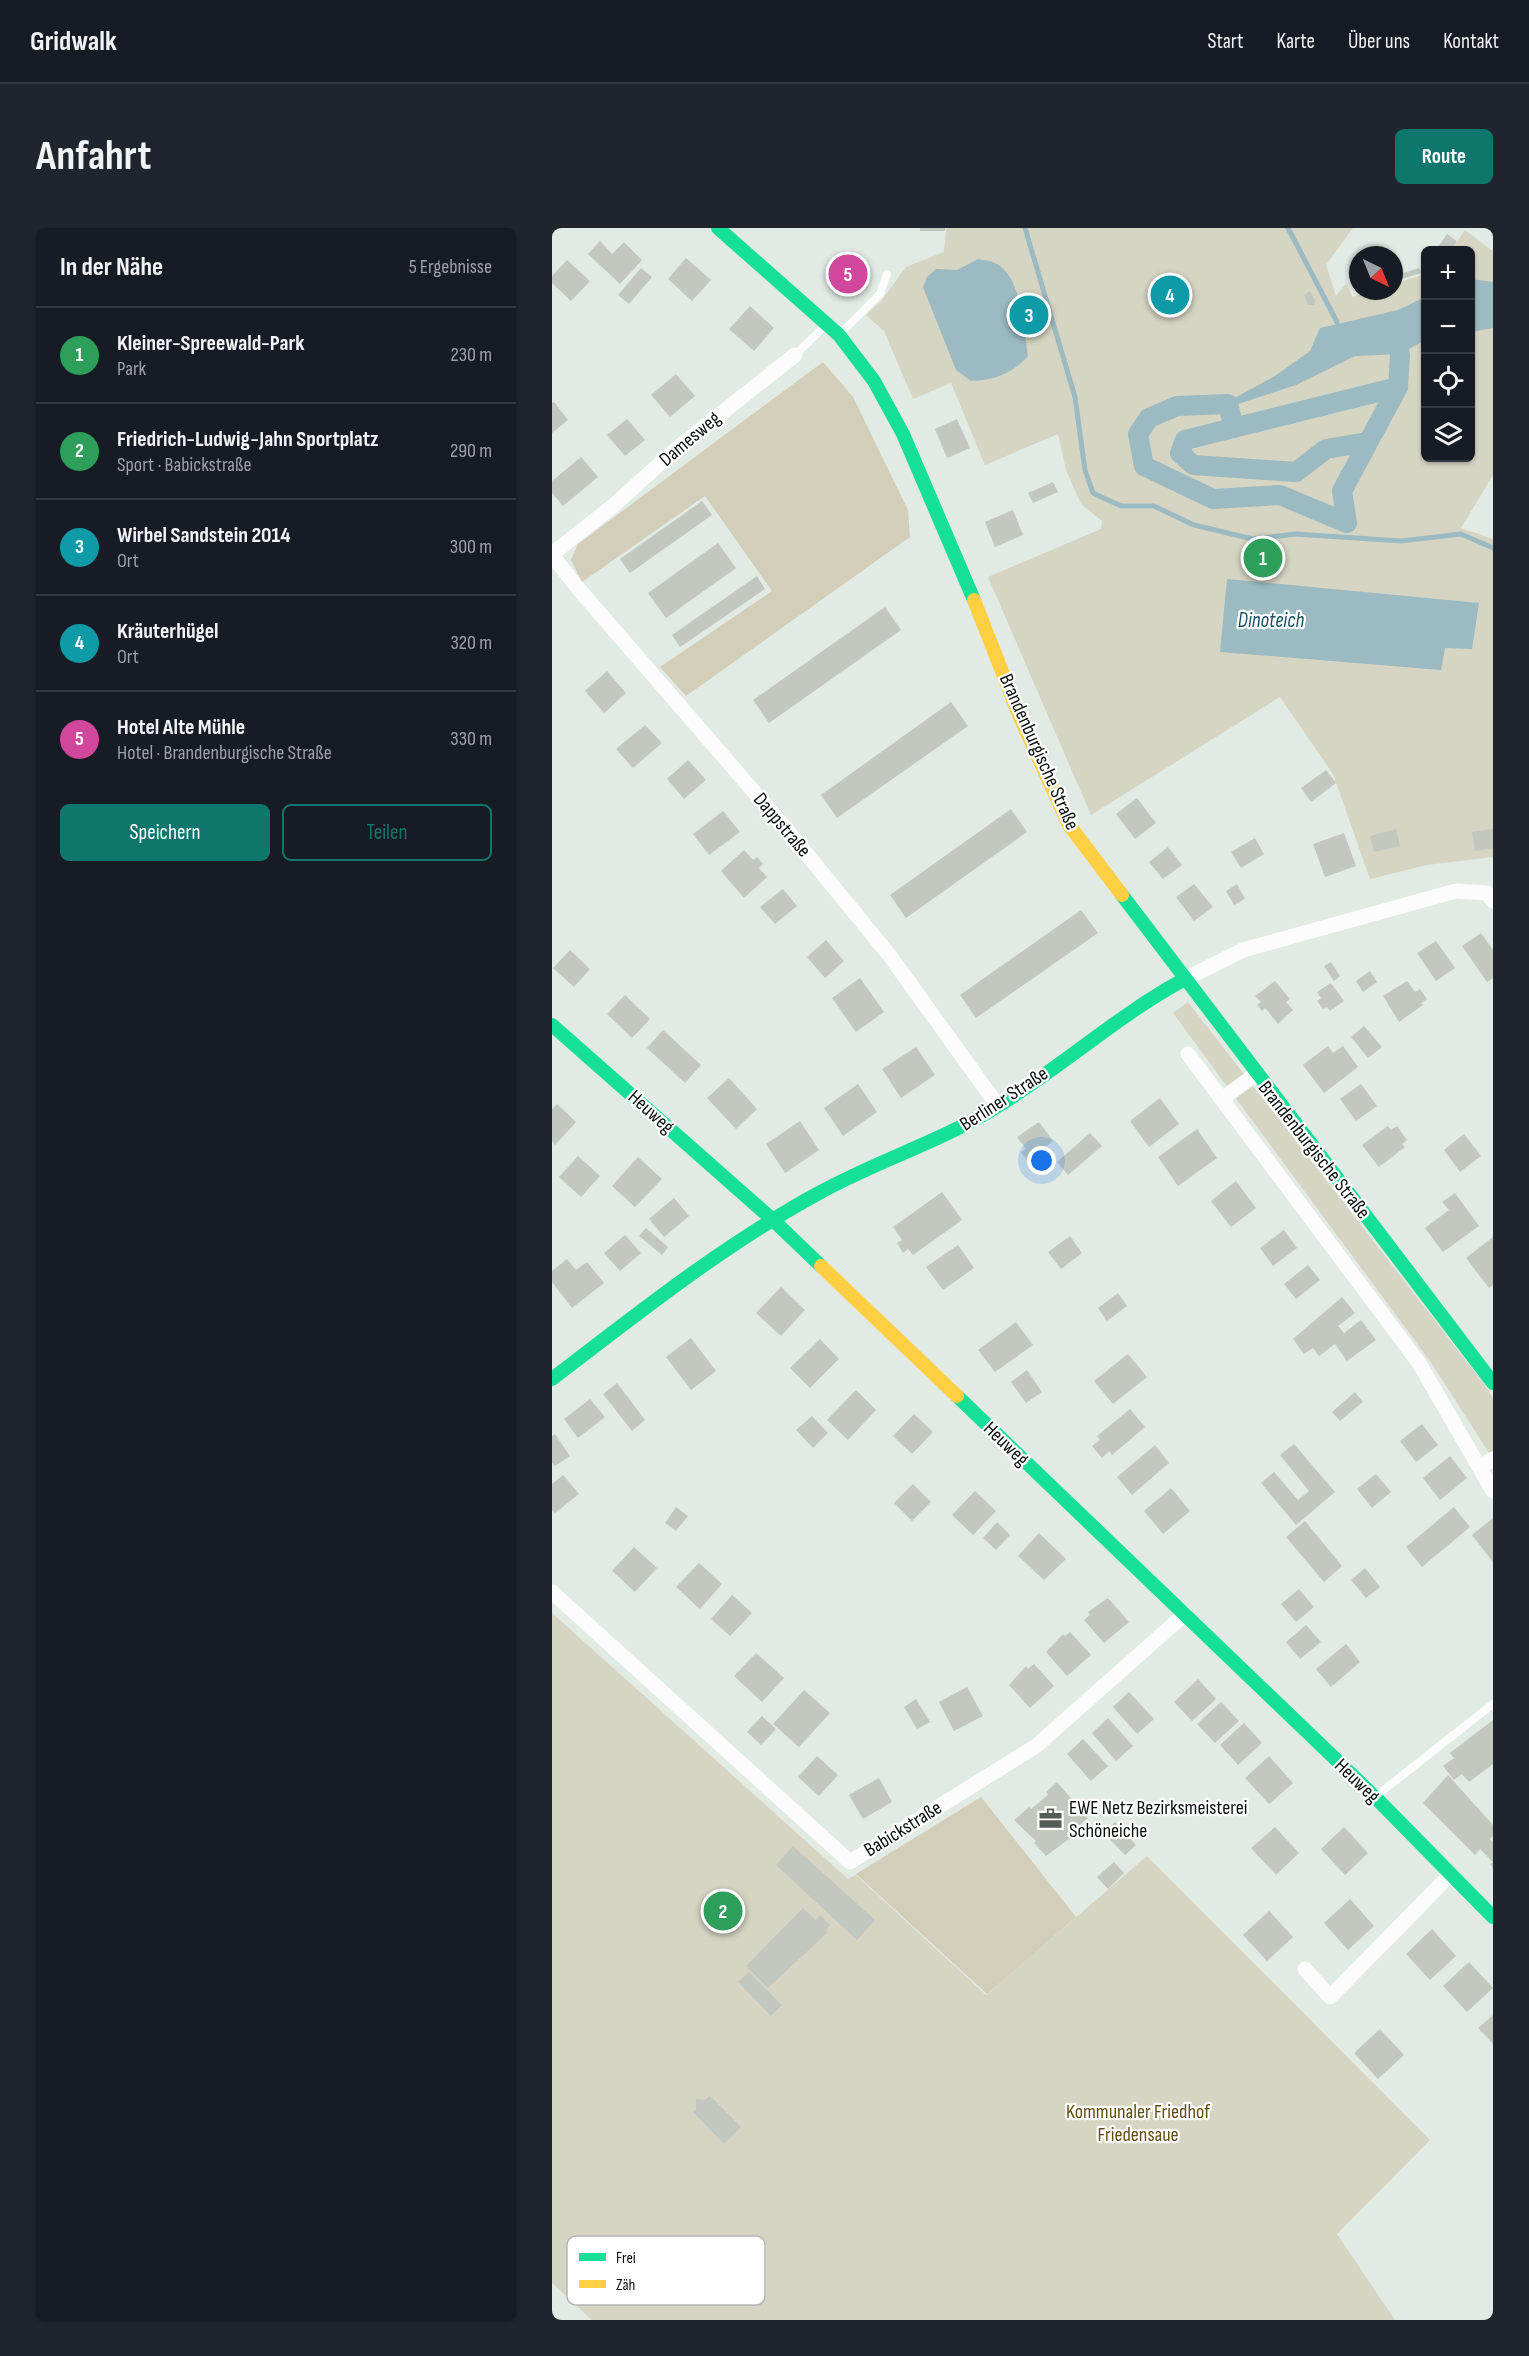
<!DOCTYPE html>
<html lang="de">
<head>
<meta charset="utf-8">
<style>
  body { margin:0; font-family:"Sofia Sans Condensed",sans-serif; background:#20242c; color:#f1f3f6 }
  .controls { position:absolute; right:18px; top:18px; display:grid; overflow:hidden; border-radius:9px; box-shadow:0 2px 4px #0004 }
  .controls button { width:54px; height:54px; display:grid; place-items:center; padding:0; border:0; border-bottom:2px solid #363941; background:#171b24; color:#f1f3f6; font:30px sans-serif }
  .compass { position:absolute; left:797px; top:18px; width:54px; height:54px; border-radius:50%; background:#171b24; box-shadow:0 2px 4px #0004; rotate:137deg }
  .you { position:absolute; left:490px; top:933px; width:21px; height:21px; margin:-15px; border:4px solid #fff; border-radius:50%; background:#1a73e8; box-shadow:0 0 0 9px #1a73e833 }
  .badge { display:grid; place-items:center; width:39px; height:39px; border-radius:50%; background:#0f766e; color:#fff; font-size:20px; font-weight:700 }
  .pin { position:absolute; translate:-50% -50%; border:3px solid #fff; box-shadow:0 2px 6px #0006 }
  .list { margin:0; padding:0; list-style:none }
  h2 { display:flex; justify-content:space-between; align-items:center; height:78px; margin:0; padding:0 24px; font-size:26px }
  h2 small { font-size:20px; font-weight:400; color:#9ea1a6 }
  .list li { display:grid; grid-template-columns:39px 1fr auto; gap:18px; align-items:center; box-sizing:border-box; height:96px; padding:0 24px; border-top:2px solid #363941 }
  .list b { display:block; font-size:22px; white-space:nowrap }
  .list p { margin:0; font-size:20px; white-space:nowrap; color:#9ea1a6 }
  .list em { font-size:20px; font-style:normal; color:#9ea1a6 }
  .actions { display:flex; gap:12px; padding:18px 24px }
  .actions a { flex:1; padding:14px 0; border:2px solid #0f766e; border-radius:9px; text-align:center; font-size:21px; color:#0f766e }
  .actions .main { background:#0f766e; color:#fff }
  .icon { flex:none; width:33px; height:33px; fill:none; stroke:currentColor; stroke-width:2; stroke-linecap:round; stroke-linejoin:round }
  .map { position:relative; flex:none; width:941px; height:2092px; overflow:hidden; border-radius:9px }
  header { display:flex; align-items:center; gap:36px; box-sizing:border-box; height:84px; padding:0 30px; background:#171b24; border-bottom:2px solid #363941 }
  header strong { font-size:28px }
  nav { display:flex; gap:33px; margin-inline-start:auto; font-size:21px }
  .intro { display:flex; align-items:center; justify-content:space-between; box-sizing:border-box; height:144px; padding:0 36px }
  h1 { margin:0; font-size:42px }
  .button { padding:15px 27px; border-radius:9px; background:#0f766e; color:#fff; font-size:21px; font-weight:700 }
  main { display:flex; gap:36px; padding:0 36px }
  aside { flex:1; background:#171b24; border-radius:9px; box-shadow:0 2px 4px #0004 }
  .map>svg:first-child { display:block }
  .green { fill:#d6d4c2 }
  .forest { fill:#d2ceb9 }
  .water { fill:#9bbac2 }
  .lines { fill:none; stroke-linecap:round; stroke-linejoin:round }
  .stream { stroke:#9bbac2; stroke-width:5 }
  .canal { stroke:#9bbac2; stroke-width:20 }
  .building { fill:#c2c8bf }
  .lane { stroke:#fbfcfb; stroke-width:8 }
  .street { stroke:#fbfcfb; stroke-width:15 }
  .fast { stroke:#16e098; stroke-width:14 }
  .slow { stroke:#ffcf43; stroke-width:14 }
  .labels { text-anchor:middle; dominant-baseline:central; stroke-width:4.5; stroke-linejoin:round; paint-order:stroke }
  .street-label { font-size:20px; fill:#0a0f0c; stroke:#fff }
  .poi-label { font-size:20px; fill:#0a0f0c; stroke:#fff; text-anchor:start }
  .park-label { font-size:20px; fill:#614d12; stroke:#fff }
  .water-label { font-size:21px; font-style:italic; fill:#195162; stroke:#fff }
  .key { fill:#fff; stroke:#b6b7b6; stroke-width:1.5 }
  .key-label { font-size:16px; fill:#0a0f0c }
</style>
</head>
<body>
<header>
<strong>Gridwalk</strong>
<nav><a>Start</a><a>Karte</a><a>Über uns</a><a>Kontakt</a></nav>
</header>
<div class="intro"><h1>Anfahrt</h1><a class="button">Route</a></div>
<main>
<aside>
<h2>In der Nähe<small>5 Ergebnisse</small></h2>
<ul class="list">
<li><span class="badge" style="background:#2e9e5b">1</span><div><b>Kleiner-Spreewald-Park</b><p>Park</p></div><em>230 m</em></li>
<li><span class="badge" style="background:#2e9e5b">2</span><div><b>Friedrich-Ludwig-Jahn Sportplatz</b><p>Sport · Babickstraße</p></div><em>290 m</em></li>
<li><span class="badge" style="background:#0f9aa8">3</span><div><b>Wirbel Sandstein 2014</b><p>Ort</p></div><em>300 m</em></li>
<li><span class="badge" style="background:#0f9aa8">4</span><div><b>Kräuterhügel</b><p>Ort</p></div><em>320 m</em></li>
<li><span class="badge" style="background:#d1479c">5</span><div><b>Hotel Alte Mühle</b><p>Hotel · Brandenburgische Straße</p></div><em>330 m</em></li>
</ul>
<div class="actions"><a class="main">Speichern</a><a>Teilen</a></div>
</aside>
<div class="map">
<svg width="941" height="2092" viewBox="0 0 941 2092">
  <rect width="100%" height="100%" fill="#e2eae4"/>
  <g class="green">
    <polygon points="394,0 801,0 774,37 784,68 795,55 800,69 820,63 842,63 842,56 873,46 874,230 918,230 918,22 899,22 913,2 941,23 941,247 909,300 941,311 941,629 875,637 818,651 781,546 728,469 539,587 436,349 549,301 550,293 529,276 514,242 506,206 433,237 399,155 361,171 332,103 314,87 330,72 354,39 392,24"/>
    <polygon points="636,774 932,1156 941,1170 941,1231 880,1136 621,785"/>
    <polygon points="0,1385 296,1651 304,1647 434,1767 595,1628 878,1912 785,2006 843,2092 40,2092 0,2055"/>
  </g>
  <g class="forest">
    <polygon points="271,134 301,169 356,282 358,309 134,468 108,439 220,363 153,268 30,354 19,332 26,316"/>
    <polygon points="429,1569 524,1689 435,1766 304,1646"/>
  </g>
  <g class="water">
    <path d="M426 31C432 32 440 33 445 36 470 50 472 103 476 128 460 146 443 152 419 153L404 142 371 59 375 49 384 41 405 42Z"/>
    <polygon points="919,51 941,54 941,100 919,104"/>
    <polygon points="873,69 873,112 848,126 803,128 744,157 677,179 675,174 723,148 758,123 768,100 846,82"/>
    <polygon points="675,351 927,375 920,421 893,420 889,442 668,424"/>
  </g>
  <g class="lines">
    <g class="stream">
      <polyline points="473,0 523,169 533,242 541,265 569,278 602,278 642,297 701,311 744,306 849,313 909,306 941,320"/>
      <polyline points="736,0 785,94"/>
    </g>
    <g class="canal">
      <polyline points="682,200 676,176 625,178 597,190 586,206 592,238 661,271 728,267 795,295 790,263 846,159 848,126"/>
      <polyline points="815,214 774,221 744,244 641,237 628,225 633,212 846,159"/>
    </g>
  </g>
  <g class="building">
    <rect x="368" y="0" width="25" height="3"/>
    <polygon points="895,6 905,13 899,22 884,22"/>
    <polygon points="48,13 60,26 72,14 90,32 68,56 36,26"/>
    <polygon points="134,30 159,52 140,73 116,51"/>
    <polygon points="15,32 38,53 19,73 0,55 0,48"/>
    <polygon points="89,40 100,49 77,76 66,67"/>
    <polygon points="867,40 869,45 844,53 842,48"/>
    <polygon points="758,63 763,72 762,77 756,77 752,67"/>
    <polygon points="198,78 222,100 202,123 177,101"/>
    <polygon points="124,146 143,168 118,189 99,167"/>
    <polygon points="2,174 16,192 0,205 0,175"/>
    <polygon points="75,191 93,212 73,228 55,207"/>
    <polygon points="405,191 418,220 395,230 383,201"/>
    <polygon points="29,229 46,249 11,278 0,265 0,253"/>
    <polygon points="501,254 506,264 481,275 476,265"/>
    <polygon points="150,273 160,287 78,345 68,331"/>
    <polygon points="461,282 471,307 443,319 433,294"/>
    <polygon points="166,315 184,340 114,390 96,365"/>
    <polygon points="205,348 213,361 128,419 120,407"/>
    <polygon points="333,379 349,402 217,495 201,472"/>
    <polygon points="55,443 74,465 52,485 33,463"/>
    <polygon points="399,474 416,498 285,590 269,567"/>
    <polygon points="93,497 110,515 81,540 64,521"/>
    <polygon points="136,532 154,552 132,571 115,551"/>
    <polygon points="774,542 784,555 759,574 749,560"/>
    <polygon points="585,570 604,595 583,611 564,586"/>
    <polygon points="459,581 475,604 354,690 338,667"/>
    <polygon points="171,583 188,604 157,627 141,606"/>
    <polygon points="844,601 848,618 822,624 818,608"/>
    <polygon points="941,601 941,620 923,623 920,604"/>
    <polygon points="792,605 804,638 773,649 761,616"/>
    <polygon points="703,610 712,626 689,640 679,624"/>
    <polygon points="616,619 630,637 611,651 597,634"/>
    <polygon points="192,622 201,632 205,629 211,636 207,640 215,649 192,670 169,643"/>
    <polygon points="642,656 661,679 642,693 624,669"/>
    <polygon points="685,656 693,671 682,677 674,663"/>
    <polygon points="231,661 245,678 223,696 208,679"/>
    <polygon points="529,682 546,705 424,790 408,767"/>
    <polygon points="929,705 941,722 941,750 935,754 910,718"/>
    <polygon points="274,712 292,733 273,750 255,729"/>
    <polygon points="884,713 903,740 884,753 865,725"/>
    <polygon points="18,722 38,741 22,759 1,740"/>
    <polygon points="779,734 788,748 782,753 772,738"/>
    <polygon points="818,743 825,754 811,764 804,753"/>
    <polygon points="308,750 332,784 304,804 280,770"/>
    <polygon points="723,753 738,771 734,774 741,782 726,796 713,780 710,783 705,777 709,774 703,768"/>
    <polygon points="855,753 863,764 868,761 875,771 869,775 871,777 847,794 831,768"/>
    <polygon points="779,755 792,773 778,783 775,779 771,781 765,773 769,770 765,764"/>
    <polygon points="73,767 98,791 80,810 55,786"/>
    <polygon points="812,798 830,819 816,830 799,809"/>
    <polygon points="111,802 149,837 133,855 95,820"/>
    <polygon points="776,818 781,825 791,818 806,839 772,865 751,837"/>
    <polygon points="364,819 383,847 349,870 330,841"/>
    <polygon points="177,850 205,881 184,901 155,870"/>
    <polygon points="306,856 325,884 291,908 272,880"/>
    <polygon points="809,856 825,878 804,893 788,871"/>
    <polygon points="608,870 627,896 597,919 578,893"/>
    <polygon points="5,876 24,894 3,917 0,913 0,881"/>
    <polygon points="248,893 267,922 233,945 214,916"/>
    <polygon points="487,894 501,913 493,919 496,923 478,936 469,924 474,921 465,909"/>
    <polygon points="836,898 839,902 845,898 855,912 850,916 853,919 827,939 810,917"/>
    <polygon points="645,901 665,930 626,958 606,929"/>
    <polygon points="538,905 550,918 516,947 505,934"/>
    <polygon points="912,906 929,928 908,944 892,922"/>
    <polygon points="26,928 48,948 29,969 7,949"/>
    <polygon points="86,929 110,951 83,979 60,958"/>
    <polygon points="684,953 704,980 679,999 659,973"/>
    <polygon points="390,964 410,992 361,1027 356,1021 351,1025 345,1015 350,1012 341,999"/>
    <polygon points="903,965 927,998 891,1024 873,1000 897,982 890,974"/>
    <polygon points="122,970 137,988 112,1009 97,991"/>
    <polygon points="94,1000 116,1019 110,1027 87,1008"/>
    <polygon points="732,1002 745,1020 721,1038 708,1020"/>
    <polygon points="73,1007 89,1025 68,1043 52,1025"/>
    <polygon points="518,1008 530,1025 509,1041 496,1024"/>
    <polygon points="941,1009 941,1057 937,1060 914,1030"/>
    <polygon points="406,1017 422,1040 391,1062 374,1039"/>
    <polygon points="15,1031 24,1042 35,1034 52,1055 20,1080 0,1054 0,1043"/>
    <polygon points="756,1037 768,1052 744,1071 732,1056"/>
    <polygon points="229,1059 253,1082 229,1108 204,1085"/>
    <polygon points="566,1065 575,1078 555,1093 546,1080"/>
    <polygon points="790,1069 803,1085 786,1098 792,1105 809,1092 824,1112 795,1133 783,1116 767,1128 761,1120 752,1126 741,1111"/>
    <polygon points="464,1094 481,1117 443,1144 426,1122"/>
    <polygon points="139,1110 164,1143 139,1162 114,1129"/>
    <polygon points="268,1111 287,1131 258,1160 238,1140"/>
    <polygon points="576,1126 595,1149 561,1176 542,1153"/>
    <polygon points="475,1142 490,1164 474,1175 459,1154"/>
    <polygon points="65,1155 93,1192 80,1203 51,1166"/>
    <polygon points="304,1162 324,1182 296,1212 275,1192"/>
    <polygon points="803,1164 811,1174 788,1193 780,1184"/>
    <polygon points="38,1171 53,1189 26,1210 12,1191"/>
    <polygon points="578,1181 593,1199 560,1227 557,1223 550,1230 540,1218 548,1212 545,1208"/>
    <polygon points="362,1186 381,1204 360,1226 341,1208"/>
    <polygon points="260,1188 276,1205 261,1220 244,1202"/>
    <polygon points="870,1196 886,1217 864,1234 848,1213"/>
    <polygon points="3,1206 18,1228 3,1238 0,1234 0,1208"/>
    <polygon points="742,1216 783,1264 744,1297 709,1255 722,1244 746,1272 757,1263 728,1227"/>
    <polygon points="603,1217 617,1235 580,1267 565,1249"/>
    <polygon points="898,1228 915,1250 888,1272 871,1250"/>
    <polygon points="824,1246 839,1264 820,1280 805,1261"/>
    <polygon points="11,1247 27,1266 3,1285 0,1282 0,1256"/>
    <polygon points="361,1256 379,1274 360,1293 342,1275"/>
    <polygon points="619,1260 638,1283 611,1306 592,1283"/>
    <polygon points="423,1263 444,1283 421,1307 400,1287"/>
    <polygon points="124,1279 136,1288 124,1303 113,1295"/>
    <polygon points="902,1279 918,1299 870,1339 854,1319"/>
    <polygon points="941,1290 941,1334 920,1307"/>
    <polygon points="753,1293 790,1338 772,1354 734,1309"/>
    <polygon points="445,1294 458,1307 444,1322 431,1310"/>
    <polygon points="487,1305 514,1331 492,1352 466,1328"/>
    <polygon points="82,1319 105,1340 83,1364 60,1343"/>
    <polygon points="147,1335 170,1356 148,1381 124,1359"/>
    <polygon points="813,1340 828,1359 814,1370 799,1352"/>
    <polygon points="747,1361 762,1379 744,1394 729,1376"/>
    <polygon points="180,1367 200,1385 178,1408 159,1391"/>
    <polygon points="556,1370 577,1394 552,1415 532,1392 538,1387 536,1384"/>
    <polygon points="754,1397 769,1414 748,1431 734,1414"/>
    <polygon points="518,1404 539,1427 515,1448 494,1424 511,1406 513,1408"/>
    <polygon points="794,1416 808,1434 779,1459 764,1441"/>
    <polygon points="204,1425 232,1450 210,1474 182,1448"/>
    <polygon points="482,1436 502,1458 478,1480 457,1457 474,1438 476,1441"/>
    <polygon points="646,1451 664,1471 640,1493 622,1474"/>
    <polygon points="415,1459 431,1488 402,1503 387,1474"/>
    <polygon points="252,1462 278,1485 247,1519 221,1496"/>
    <polygon points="577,1464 602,1491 585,1506 561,1479"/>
    <polygon points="364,1471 378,1494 365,1501 352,1479"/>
    <polygon points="669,1474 687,1493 663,1515 645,1496"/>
    <polygon points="210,1488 224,1501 209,1517 195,1504"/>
    <polygon points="556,1490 581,1518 564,1533 540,1505"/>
    <polygon points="941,1492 941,1536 917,1554 910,1546 902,1552 891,1538 902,1530 898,1525"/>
    <polygon points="692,1495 710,1515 686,1537 668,1517"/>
    <polygon points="531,1511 556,1538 539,1553 515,1526"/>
    <polygon points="265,1528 286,1547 267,1568 246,1549"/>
    <polygon points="717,1528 741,1555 717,1576 693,1550"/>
    <polygon points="896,1547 941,1597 941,1608 938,1611 941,1614 941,1640 938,1636 941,1634 928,1621 923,1627 871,1575"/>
    <polygon points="327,1550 340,1574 311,1591 297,1567"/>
    <polygon points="505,1554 536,1590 523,1602 525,1605 494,1628 482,1615 484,1613 462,1592 477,1579 479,1581 496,1567 494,1564"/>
    <polygon points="563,1594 584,1617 573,1627 552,1605"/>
    <polygon points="723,1599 747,1625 724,1647 699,1620"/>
    <polygon points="792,1599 816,1625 793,1647 769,1621"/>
    <polygon points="241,1618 323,1692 305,1712 224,1637"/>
    <polygon points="562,1634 572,1645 556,1661 545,1649"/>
    <polygon points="798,1671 822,1698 796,1722 772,1695"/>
    <polygon points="251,1680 264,1692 268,1687 278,1697 274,1702 276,1704 216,1760 194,1738"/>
    <polygon points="717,1683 741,1709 715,1733 691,1707"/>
    <polygon points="880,1701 904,1728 878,1752 854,1726"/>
    <polygon points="917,1734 941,1760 915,1784 891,1758"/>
    <polygon points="197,1744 230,1777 219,1788 186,1754"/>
    <polygon points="941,1787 941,1816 926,1800"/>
    <polygon points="828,1801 852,1827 826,1851 802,1825"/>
    <polygon points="158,1868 189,1899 172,1916 141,1884 144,1882 144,1871 153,1872"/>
  </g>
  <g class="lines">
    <g class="lane">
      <polyline points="288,106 328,66 335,46"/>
      <polyline points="243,127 274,97"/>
      <polyline points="824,1568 941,1476"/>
    </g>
    <g class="street">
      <polyline points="0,326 61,278 123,222 243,127"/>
      <polyline points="0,327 25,359 235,602 338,728 446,878"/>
      <polyline points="633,751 691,722 904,663 935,665 941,673"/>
      <polyline points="636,826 867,1135 941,1263"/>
      <polyline points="670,871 704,846"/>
      <polyline points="928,1239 941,1231"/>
      <polyline points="0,1364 298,1634 484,1518 633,1386"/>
      <polyline points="753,1741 778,1769 898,1647"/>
    </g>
    <g class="fast">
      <polyline points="166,0 287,107 322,153 351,206 422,372"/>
      <polyline points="570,667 941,1155"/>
      <polyline points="0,797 221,992 269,1038"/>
      <path d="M0 1151C85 1086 170 1018 265 966 322 934 385 915 441 881 508 841 564 788 633 751"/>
      <polyline points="405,1168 823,1569 941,1689"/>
    </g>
    <g class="slow">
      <polyline points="422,372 467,487 517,597 570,667"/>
      <polyline points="269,1038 405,1168"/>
    </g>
  </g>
  <defs>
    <symbol id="office-bare" viewBox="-9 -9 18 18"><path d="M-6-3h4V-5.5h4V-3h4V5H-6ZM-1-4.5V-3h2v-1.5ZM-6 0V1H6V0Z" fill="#565c58" stroke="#fff" stroke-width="2.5" paint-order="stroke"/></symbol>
  </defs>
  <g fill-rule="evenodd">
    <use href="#office-bare" x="482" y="1574" width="33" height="33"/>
  </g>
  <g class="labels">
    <g class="street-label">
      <text transform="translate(138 211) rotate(-40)">Damesweg</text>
      <text transform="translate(487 524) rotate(66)">Brandenburgische Straße</text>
      <text transform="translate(230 597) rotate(50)">Dappstraße</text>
      <text transform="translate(452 871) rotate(-33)">Berliner Straße</text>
      <text transform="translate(99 884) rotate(42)">Heuweg</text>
      <text transform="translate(762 922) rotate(52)">Brandenburgische Straße</text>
      <text transform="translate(454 1216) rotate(44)">Heuweg</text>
      <text transform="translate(805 1553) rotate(44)">Heuweg</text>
      <text transform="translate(351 1601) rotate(-32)">Babickstraße</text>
    </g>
    <g class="poi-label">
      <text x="517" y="1580">EWE Netz Bezirksmeisterei<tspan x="517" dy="23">Schöneiche</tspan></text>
    </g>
    <g class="park-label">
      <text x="586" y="1884">Kommunaler Friedhof<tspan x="586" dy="23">Friedensaue</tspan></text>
    </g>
    <g class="water-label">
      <text x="719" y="392">Dinoteich</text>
    </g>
  </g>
  <rect x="15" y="2008" width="198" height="69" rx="9" class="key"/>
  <rect x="27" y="2025" width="27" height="8" fill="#16e098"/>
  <rect x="27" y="2052" width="27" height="8" fill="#ffcf43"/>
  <g class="key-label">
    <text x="64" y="2035">Frei</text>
    <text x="64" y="2062">Zäh</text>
  </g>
</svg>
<div class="controls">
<button>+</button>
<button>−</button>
<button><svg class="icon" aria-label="locate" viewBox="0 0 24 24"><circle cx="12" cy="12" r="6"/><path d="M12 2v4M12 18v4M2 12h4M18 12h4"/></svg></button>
<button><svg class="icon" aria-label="layers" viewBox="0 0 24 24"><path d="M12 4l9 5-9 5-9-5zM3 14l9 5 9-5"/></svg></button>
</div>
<svg class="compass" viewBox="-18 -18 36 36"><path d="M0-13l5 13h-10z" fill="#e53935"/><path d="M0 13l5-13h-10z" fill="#9ea1a6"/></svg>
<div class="you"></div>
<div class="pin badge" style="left:711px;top:330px;background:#2e9e5b">1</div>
<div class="pin badge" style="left:171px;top:1683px;background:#2e9e5b">2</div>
<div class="pin badge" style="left:477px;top:87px;background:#0f9aa8">3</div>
<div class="pin badge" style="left:618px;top:67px;background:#0f9aa8">4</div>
<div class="pin badge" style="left:296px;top:46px;background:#d1479c">5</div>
</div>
</main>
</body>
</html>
